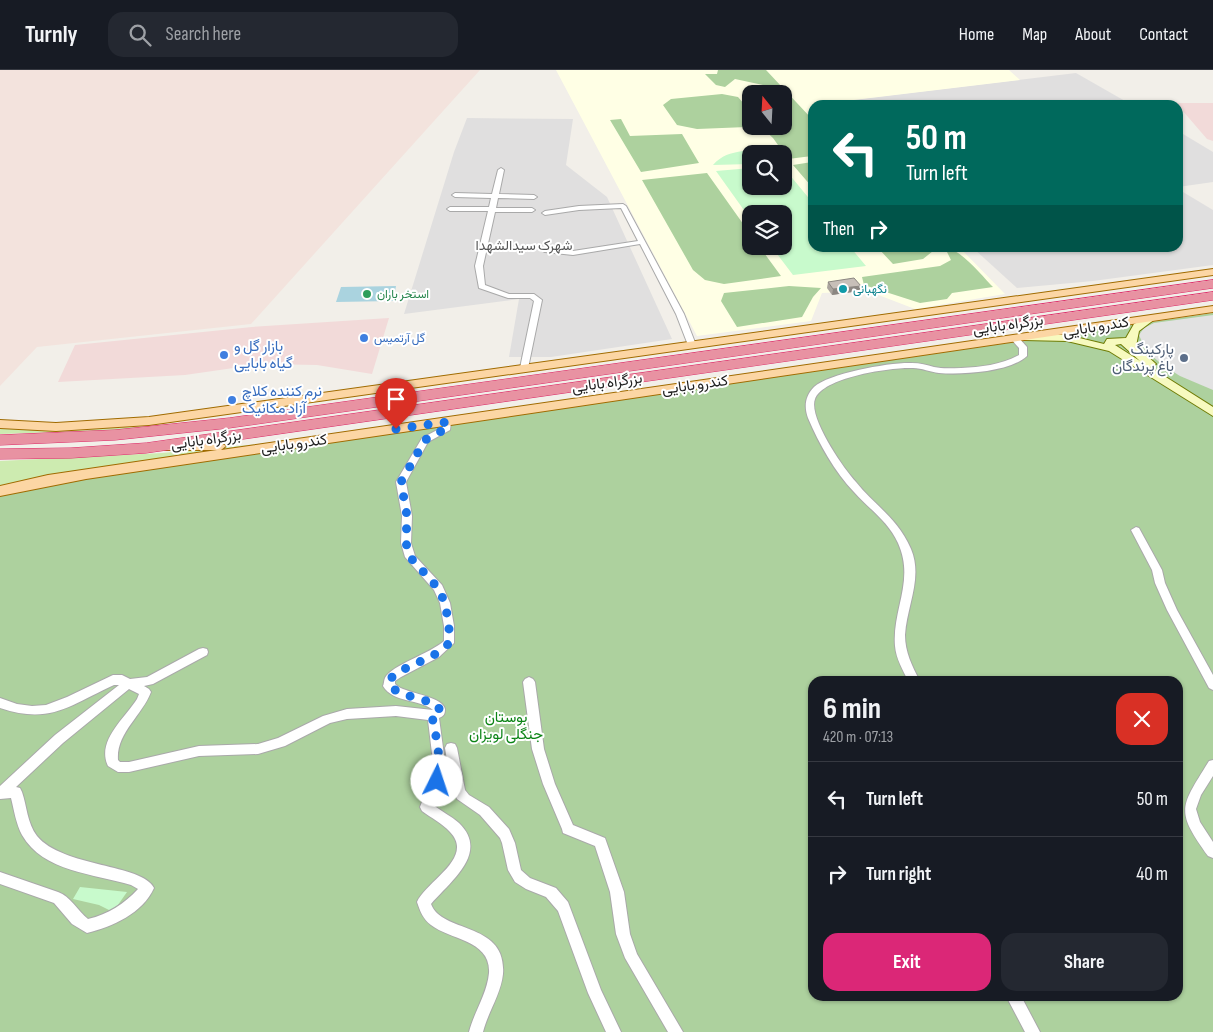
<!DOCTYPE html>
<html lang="en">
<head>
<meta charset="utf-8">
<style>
  :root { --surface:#171b24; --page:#242831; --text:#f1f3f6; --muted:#9ea1a6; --line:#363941; --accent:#db2777 }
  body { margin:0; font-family:"Sofia Sans Condensed",Vazirmatn,sans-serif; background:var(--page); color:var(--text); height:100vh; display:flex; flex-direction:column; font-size:19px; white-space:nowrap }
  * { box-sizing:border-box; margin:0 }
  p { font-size:16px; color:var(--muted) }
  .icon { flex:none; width:28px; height:28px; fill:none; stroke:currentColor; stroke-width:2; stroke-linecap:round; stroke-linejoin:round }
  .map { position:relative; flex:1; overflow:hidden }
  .drawer { position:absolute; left:808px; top:606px; width:375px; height:325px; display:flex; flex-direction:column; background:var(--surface); border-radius:15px; box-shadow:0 1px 4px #0004 }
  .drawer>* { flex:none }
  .banner { position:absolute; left:808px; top:30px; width:375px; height:152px; border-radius:15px; box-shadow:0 1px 4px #0004; background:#00695c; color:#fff; overflow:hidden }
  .needle { width:32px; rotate:342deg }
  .tools { position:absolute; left:742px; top:15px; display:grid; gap:10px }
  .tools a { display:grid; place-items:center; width:50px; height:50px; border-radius:10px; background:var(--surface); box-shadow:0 1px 4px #0004; font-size:25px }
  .pin { position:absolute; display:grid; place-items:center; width:42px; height:42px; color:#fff; margin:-51px -21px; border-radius:50% 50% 50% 0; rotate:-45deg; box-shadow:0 0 5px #0007 }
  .pin .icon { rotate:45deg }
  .me { position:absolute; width:55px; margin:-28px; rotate:4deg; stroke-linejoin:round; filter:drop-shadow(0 0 4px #0008) }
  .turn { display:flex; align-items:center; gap:18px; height:105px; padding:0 15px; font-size:22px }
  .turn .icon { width:65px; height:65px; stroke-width:2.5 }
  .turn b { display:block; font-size:35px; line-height:42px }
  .then { display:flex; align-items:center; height:48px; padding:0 15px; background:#0003; gap:10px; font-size:19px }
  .round { display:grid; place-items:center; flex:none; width:52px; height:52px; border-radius:15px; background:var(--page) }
  .headline { display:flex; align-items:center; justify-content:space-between; height:85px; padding:0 15px }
  h1 { font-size:30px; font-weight:700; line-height:38px }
  .cta { display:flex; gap:10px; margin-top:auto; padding:10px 15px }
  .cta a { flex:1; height:58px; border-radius:15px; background:var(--accent); color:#fff; font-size:20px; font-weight:700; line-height:58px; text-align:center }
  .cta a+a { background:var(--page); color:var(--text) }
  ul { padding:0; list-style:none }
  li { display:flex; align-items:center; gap:15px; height:75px; padding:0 15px; border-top:1px solid var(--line) }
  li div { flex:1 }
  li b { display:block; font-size:19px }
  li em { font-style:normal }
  header { display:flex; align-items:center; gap:30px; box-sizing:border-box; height:70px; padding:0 25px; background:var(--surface); border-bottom:1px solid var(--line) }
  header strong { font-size:24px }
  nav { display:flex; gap:28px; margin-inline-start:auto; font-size:18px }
  .search { width:350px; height:45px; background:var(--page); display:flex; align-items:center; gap:12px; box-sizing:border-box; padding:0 18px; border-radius:15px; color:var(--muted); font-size:19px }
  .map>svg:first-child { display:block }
</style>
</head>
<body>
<header>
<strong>Turnly</strong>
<div class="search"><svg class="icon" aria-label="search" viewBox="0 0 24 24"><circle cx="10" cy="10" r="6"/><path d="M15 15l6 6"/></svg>Search here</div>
<nav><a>Home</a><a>Map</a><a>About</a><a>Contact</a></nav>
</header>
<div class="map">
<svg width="1213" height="962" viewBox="0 0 1213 962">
  <rect width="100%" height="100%" fill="#f2efe9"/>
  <!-- residential -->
  <path fill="#e0dfdf" d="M 1076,3 L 1132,35 L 818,34 Z
    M 467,48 L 573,49 L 566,95 L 607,127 L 672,269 L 551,287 L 509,287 L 519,229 L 404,244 L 454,82 Z
    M 1178,61 L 1213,82 L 1213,112 L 1178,117 Z
    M 1178,119 L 1213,140 L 1213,195 L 1093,211 L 1017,218 L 973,178 L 1178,178 Z"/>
  <!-- commercial -->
  <path fill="#f2dad9" d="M 1176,33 L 1213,33 L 1213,71 L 1207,69 Z
    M 389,248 L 372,304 L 317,295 L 262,294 L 185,305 L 58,312 L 75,275 L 252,257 Z"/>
  <!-- education -->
  <path fill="#ffffe5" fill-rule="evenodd" d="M 556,0 L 1009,0 L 1020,10 L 812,35 L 812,178 L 960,178 L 1005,224 L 915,239 L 868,221 L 822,223 L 811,251 L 697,266 ZM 751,24 L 784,24 L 784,56 L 751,56 ZM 751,84 L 784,84 L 784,116 L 751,116 ZM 751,144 L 784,144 L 784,176 L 751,176 Z"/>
  <!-- military -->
  <path fill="#f3e3dd" d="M 0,0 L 480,0 L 251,254 L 37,277 L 0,316 Z"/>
  <!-- grass -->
  <path fill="#cdebb0" d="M 165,356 L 126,360 L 0,364 L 0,357 L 45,359 Z
    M 291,371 L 0,419 L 0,391 L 162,383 Z"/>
  <!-- forest -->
  <path fill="#add19e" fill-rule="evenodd" d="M 718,0 L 766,0 L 812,49 L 812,86 L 788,89 L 773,68 L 761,57 L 784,56 L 784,24 L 764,24 L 763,15 L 735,9 L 725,17 L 716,15 L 705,4 L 717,4 Z
    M 722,24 L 738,27 L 751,42 L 751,53 L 747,57 L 697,59 L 677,55 L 663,35 L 671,29 Z
    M 621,49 L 630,66 L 682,64 L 699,93 L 641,102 L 610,50 Z
    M 812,92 L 812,117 L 793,95 Z
    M 707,103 L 751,165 L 751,176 L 759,176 L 781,206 L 724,214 L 705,210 L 693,200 L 642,110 Z
    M 878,178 L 929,178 L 933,181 L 923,189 L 893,194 Z
    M 945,178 C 959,177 983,207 993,217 L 952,223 L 947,229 L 920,233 L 864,215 L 862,207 L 940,196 L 951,190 Z
    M 789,216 L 821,218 L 813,227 L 802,247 L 737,257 L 721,231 L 724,223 Z
    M 1213,243 L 1213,962 L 0,962 L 0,425 L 46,414 ZM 812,611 L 1178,611 L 1178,926 L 812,926 Z"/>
  <!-- park -->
  <path fill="#c8facc" d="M 743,81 L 760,84 L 751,84 L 751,94 L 713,95 C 722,85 730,83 743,81 Z
    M 751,98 L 751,116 L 784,116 L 784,98 L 812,132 L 812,178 L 851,178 L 866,196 L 793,205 L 771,176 L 784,176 L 784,144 L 751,144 L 751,150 L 716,101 Z
    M 80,817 L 127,822 L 113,842 L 99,835 L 73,829 Z"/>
  <!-- parking -->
  <path fill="#e2e2e2" d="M 1213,245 L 1213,320 L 1180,306 L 1164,296 L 1146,281 L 1139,265 L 1144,258 L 1154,253 Z"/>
  <!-- water -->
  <path fill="#aad3df" d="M 396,216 L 393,231 L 336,232 L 341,217 Z"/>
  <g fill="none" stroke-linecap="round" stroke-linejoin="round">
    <!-- street casing -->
    <g stroke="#a9a9a9" stroke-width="2">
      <path id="street" d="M 501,98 L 504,100 L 499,124 L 534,125 L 537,127 L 534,129 L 498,128 L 496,138 L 532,138 L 535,140 L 532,142 L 495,142 L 483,196 L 485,215 L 509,224 L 534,224 L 542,230 L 528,298 L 524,300 L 520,298 L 534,231 L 530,228 L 508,228 L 479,218 L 475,196 L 488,141 L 450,141 L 447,139 L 450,137 L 489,137 L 491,128 L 455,127 L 452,125 L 455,123 L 492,124 L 498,100 Z
        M 623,134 L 626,136 L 684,244 L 696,275 L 695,277 L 689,277 L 688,275 L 676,244 L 640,174 L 573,185 L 545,182 L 541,180 L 545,178 L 573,181 L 638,171 L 621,138 L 579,140 L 545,145 L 542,143 L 545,141 L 579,136 Z
        M 1012,267 L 1018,267 L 1027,277 L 1027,286 C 1010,302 962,305 939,303 C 930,302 922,298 913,298 C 892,297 823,307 815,329 C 808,347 843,398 856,412 C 876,437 897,447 911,479 C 923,508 907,535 905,565 C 905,582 912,596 920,611 L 908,611 C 903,600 896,589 895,576 C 892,539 915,511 898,473 C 888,451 869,439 854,422 C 835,402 819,374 808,348 C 804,337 805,326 814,317 C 829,303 891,292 912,293 C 920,293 927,295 934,297 C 943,299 952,298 961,298 C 981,297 1001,295 1019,285 L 1019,278 L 1011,269 Z
        M 447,349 L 451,352 L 450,360 L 428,372 L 406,412 L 412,446 L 411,473 L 415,486 L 442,515 L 450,533 L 454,556 L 454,573 L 439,587 L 401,607 L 395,611 L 395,614 C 398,617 402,619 406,620 C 415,624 443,628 445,639 C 445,644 444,646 439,648 L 446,700 L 433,735 C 441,741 451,746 459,753 C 490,783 450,812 431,834 C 442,864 507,851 503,904 C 501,924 488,942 483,962 L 469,962 C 474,942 487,924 489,903 C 491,870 450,870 431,855 C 423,849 420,841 417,832 C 426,811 475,788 450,762 C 442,753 431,748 422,741 L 420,737 L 434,700 L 428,650 L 396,646 L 347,649 L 330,653 L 285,676 L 258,684 L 199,686 L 129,702 L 118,702 L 108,696 C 96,671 125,648 137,629 L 139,624 L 129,619 L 63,673 L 16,717 L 20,718 L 22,722 C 27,736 27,753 37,766 C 62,797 143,794 154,818 C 143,843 112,857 87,863 L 72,854 L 54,833 L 0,814 L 0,802 L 58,822 C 70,826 78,841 88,849 C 109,844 124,834 138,819 L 131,815 C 95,804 43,802 22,765 C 16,754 14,740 11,728 L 0,729 L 0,716 L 55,665 L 119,615 L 114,615 C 70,635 51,655 0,638 L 0,628 L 17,634 L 32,636 L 46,635 L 67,627 L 113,605 L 122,605 L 130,609 L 147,607 L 199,579 L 203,578 L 207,579 L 208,582 L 207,585 L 153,614 L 144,616 L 149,619 L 151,622 C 142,646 116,663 118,690 L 120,692 L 129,692 L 199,676 L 258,674 L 278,668 L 323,646 L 347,639 L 396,636 L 433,640 C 420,629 393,633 383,616 C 384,614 384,610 385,608 C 390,596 431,583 444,571 L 444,556 L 440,533 L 434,520 L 405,487 L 401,473 L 402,446 L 396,412 L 422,368 L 443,357 L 443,352 Z
        M 1136,457 L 1139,458 L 1162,500 L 1165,513 L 1177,540 L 1213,605 L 1213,620 L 1209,618 L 1167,540 L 1155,513 L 1152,500 L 1131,460 Z
        M 529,607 L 533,609 L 535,612 L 544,679 L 555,714 L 573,755 L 605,768 L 624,822 L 630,864 L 637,884 L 683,962 L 668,962 L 625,888 L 616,864 L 610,822 L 595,776 L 563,763 L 562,759 L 543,714 L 532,679 L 523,612 L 525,609 Z
        M 451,673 L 455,674 L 457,678 L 465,720 L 469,725 L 489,737 L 509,759 L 515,773 L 521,800 L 530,808 L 556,818 L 568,832 L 601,920 L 621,962 L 606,962 L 588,923 L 558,841 L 546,827 L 526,819 L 515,812 L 508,800 L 502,773 L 500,768 L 480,745 L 457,729 L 451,714 L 445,678 L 447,674 Z
        M 1213,690 L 1213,706 L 1201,725 L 1196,739 L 1200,752 L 1213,772 L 1213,788 L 1208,786 C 1175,740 1180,738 1209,691 Z
        M 1006,926 L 1021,926 L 1040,962 L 1025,962 Z"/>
    </g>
    <!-- secondary casing -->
    <g stroke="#707d05" stroke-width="2">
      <path id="secondary" d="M 1150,246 L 1155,249 L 1139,261 L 1136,276 L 1156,294 L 1150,297 L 1213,337 L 1213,346 L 1109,281 L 1067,271 L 1024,270 L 1019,267 L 1024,264 L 1067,265 L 1104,274 L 1107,269 L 1126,268 L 1134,254 ZM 1121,274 L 1140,291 L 1115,275 Z"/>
    </g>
    <!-- primary casing -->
    <g stroke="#a06b00" stroke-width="2">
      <path id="primary" d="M 1213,199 L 1213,205 L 149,355 L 56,361 L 0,358 L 0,350 L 56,353 L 149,347 Z
        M 1213,236 L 1213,242 L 86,409 L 0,426 L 0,416 L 48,405 L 217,380 L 162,380 L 160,377 L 167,373 L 219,372 L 226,376 L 221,380 Z"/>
    </g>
    <!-- highway casing -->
    <g stroke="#dc2a67" stroke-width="1">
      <path id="highway" d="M 1213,210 L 1213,218 L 229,358 L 115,370 L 0,375 L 0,365 L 115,360 L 229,348 Z
        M 1213,222 L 1213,230 L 146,383 L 71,388 L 0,389 L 0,379 L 71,378 L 146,373 Z"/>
    </g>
    <!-- street -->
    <use href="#street" fill="#fff" fill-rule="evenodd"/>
    <!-- secondary -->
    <use href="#secondary" fill="#f7fabf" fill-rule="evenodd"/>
    <!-- primary -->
    <use href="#primary" fill="#fcd6a4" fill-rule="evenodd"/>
    <!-- highway -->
    <use href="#highway" fill="#e892a2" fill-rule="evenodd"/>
  </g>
  <!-- wall -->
  <path fill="#aba49e" d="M 828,212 L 861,216 L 859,221 L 832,225 L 827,218 Z"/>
  <!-- shaded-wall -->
  <path fill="#8b8681" d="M 861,216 L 859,221 L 832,225 L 833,219 Z"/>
  <!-- building -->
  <path fill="#c7bfb8" stroke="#8b8681" d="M 854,208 L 861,216 L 833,219 L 828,212 Z"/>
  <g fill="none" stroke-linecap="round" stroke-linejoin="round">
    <!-- route -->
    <path stroke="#1a73e8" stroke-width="9" stroke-dasharray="0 16.2" d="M 396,359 L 447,352 L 447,358 L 425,370 L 401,412 L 407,446 L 406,473 L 410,487 L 438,518 L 445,533 L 449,556 L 449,573 C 433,591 407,593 390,609 L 390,616 C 403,628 424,627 439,637 L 439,643 L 432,646 C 436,667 442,689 437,711"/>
  </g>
  <!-- markers -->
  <circle fill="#0f9aa8" stroke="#fff" stroke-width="2" cx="843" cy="219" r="5"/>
  <circle fill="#2e9e5b" stroke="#fff" stroke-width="2" cx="367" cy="224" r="5"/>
  <g fill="#3f7fe0" stroke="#fff" stroke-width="2">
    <circle cx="364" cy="268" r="5"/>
    <circle cx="224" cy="285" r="5"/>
    <circle cx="232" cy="330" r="5"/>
  </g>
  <circle fill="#5c6f8a" stroke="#fff" stroke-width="2" cx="1184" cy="288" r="5"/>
  <g text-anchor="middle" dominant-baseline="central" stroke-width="4" stroke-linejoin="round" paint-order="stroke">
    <!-- far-culture labels -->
    <g font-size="12" fill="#0d838f" stroke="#fff" text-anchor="start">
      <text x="853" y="219">نگهبانی</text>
    </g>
    <!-- far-leisure labels -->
    <g font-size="12" fill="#27864d" stroke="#fff" text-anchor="start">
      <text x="377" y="224">استخر باران</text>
    </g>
    <!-- far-shop labels -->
    <g font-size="12" fill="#366cbe" stroke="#fff" text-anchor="start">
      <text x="374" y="268">گل آرتمیس</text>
    </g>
    <!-- far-neighbourhood labels -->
    <g font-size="14" fill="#555" stroke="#fff">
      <text x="524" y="175">شهرک سیدالشهدا</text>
    </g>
    <!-- street labels -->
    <g font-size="15" fill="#222" stroke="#fff">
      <text transform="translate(1008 255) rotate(-8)">بزرگراه بابایی</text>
      <text transform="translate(1096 257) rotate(-9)">کندرو بابایی</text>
      <text transform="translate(607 313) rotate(-8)">بزرگراه بابایی</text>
      <text transform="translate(695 315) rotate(-8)">کندرو بابایی</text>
      <text transform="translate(206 370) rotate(-8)">بزرگراه بابایی</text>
      <text transform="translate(294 374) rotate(-8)">کندرو بابایی</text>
    </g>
    <!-- shop labels -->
    <g font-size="15" fill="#366cbe" stroke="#fff" text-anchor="start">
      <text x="234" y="276">بازار گل و<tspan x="234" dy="17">گیاه بابایی</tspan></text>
      <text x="242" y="321">نرم کننده کلاچ<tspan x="242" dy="17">آزاد مکانیک</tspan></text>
    </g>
    <!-- service labels -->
    <g font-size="15" fill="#4e5e75" stroke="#fff" text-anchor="end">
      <text x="1174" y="279">پارکینگ<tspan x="1174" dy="17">باغ پرندگان</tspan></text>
    </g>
    <!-- park labels -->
    <g font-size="15" fill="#0c8416" stroke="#fff">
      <text x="506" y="647">بوستان<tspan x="506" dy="17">جنگلی لویزان</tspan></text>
    </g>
  </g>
</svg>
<div class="tools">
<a><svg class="needle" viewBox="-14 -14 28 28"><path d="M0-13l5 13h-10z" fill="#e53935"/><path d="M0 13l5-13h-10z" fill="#9ea1a6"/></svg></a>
<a><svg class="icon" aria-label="search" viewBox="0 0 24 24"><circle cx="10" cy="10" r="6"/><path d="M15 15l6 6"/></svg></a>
<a><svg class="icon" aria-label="layers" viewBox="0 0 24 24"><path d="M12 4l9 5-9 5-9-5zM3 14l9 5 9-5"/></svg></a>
</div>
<div class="pin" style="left:396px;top:359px;background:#d93025"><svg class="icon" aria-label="arrive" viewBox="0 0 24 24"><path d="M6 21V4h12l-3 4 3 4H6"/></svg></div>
<svg class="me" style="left:437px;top:711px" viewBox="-20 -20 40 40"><circle r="19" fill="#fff"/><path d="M0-13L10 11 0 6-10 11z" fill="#1a73e8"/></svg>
<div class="banner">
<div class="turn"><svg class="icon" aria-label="left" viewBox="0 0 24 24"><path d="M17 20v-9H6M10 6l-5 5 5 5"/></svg><div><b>50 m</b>Turn left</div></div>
<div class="then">Then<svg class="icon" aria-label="right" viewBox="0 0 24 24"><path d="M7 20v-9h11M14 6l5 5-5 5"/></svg></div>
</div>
<section class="drawer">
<div class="headline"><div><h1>6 min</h1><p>420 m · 07:13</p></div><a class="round" style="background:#d93025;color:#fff"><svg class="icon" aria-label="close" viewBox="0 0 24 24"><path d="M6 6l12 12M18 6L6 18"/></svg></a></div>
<ul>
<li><svg class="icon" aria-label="left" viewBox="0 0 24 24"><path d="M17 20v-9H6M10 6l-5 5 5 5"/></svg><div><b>Turn left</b></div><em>50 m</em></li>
<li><svg class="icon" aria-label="right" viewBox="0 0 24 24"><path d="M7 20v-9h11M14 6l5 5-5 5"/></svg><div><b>Turn right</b></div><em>40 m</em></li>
</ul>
<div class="cta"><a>Exit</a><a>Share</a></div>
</section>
</div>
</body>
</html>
